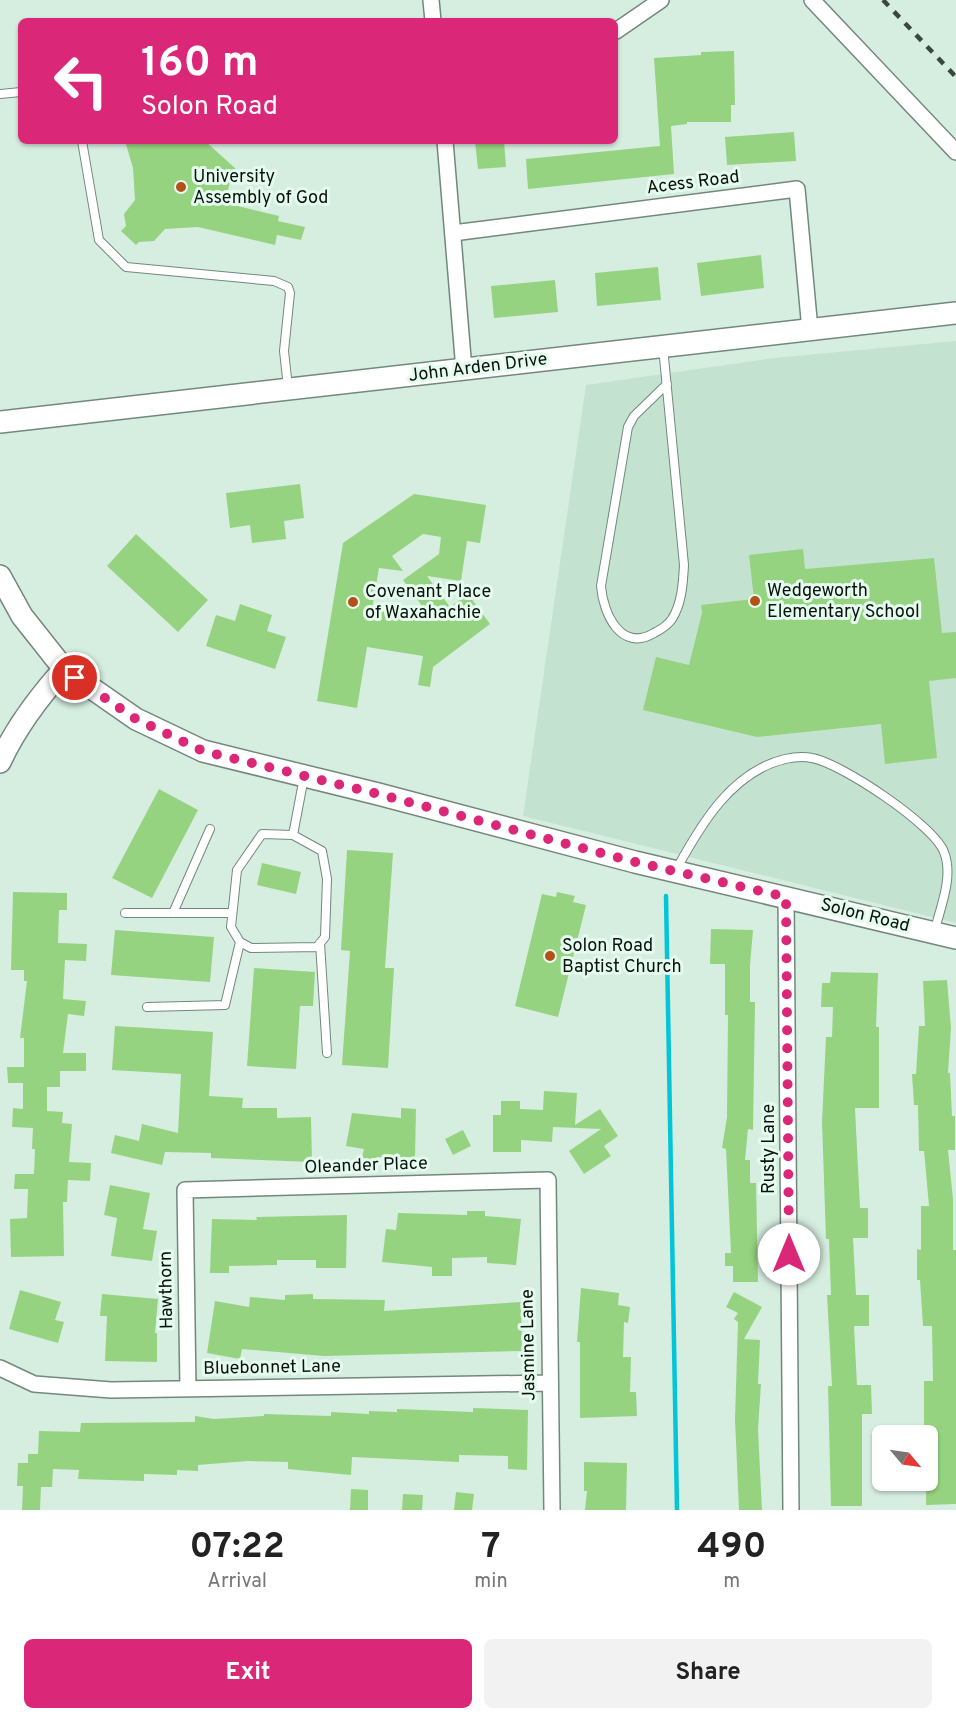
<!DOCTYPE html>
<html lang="en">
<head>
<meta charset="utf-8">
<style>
  :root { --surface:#fff; --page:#f2f2f2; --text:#222; --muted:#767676; --accent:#db2777 }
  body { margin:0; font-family:Overpass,sans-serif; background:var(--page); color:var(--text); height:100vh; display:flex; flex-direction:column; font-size:22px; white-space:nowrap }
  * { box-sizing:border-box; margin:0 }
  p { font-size:20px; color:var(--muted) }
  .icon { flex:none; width:33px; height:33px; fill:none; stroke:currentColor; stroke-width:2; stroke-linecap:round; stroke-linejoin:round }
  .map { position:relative; height:1510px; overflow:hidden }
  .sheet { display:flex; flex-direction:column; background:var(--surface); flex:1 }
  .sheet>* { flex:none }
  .hud { position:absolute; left:18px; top:18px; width:600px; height:126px; border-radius:9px; box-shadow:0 2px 4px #0004; background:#db2777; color:#fff; overflow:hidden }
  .needle { width:39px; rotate:119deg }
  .fabs { position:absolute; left:872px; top:1425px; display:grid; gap:12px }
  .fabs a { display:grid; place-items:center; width:66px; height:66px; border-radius:9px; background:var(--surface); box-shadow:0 2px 4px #0004; font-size:30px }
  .pin { position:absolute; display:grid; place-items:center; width:51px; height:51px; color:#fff; margin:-26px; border:3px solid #fff; border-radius:50%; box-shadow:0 2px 6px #0007 }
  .me { position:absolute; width:66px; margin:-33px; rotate:0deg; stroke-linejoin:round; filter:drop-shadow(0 0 4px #0008) }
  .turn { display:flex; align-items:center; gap:21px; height:126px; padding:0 24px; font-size:27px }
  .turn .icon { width:78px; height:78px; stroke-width:2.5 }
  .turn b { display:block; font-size:42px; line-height:51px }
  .eta { display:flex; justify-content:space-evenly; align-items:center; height:102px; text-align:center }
  .eta b { font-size:36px; font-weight:700; line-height:42px }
  .primary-button { display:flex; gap:12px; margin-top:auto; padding:12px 24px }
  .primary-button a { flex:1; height:69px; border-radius:9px; background:var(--accent); color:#fff; font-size:24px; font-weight:700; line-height:69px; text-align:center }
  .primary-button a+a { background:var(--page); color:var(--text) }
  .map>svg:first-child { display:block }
</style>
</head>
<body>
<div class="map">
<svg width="956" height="1510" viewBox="0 0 956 1510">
  <rect width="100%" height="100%" fill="#d6eee0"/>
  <!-- built -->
  <path fill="#c3e2d0" d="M 956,341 L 956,923 L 523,816 L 586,385 L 774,358 Z"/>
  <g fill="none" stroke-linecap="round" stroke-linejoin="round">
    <!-- stream -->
    <path stroke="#03c5d7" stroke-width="4.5" d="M 666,896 L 677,1510"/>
  </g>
  <!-- building -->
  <path fill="#96d380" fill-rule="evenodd" d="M 734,51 L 735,105 L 731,105 L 731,122 L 687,122 L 687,124 L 671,126 L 674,174 L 528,189 L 526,159 L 660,146 L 654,58 L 701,55 L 701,52 Z
    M 794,132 L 796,161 L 727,165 L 725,137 Z
    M 125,141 L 205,141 L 236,169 L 232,173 L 225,203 L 279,216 L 278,221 L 305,227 L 301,240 L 277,235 L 275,245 L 198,227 L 165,229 L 154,241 L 139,242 L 136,245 L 121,231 L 126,226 L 124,214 L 135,200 L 133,168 Z
    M 475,141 L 504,141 L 506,167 L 478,169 Z
    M 761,255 L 764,288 L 701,296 L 697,263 Z
    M 658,267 L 661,300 L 597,306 L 595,273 Z
    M 555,280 L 558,312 L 494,318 L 491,286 Z
    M 300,484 L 304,518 L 284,521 L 286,539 L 252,543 L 250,525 L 230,528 L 226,493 Z
    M 414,494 L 486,505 L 480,543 L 467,541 L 461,581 L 427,576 L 450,607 L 468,594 L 490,624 L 433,667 L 430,687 L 418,685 L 423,656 L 367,647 L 357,708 L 317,701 L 343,543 ZM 423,534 L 441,537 L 439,554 L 403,580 L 431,618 L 372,609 L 379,568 L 403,571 L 392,556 Z
    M 136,534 L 208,600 L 178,632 L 107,566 Z
    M 803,549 L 805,569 L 934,558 L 942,633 L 956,632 L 956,678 L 929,681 L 937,758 L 885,764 L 881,724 L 757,737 L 643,710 L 656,657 L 689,665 L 702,613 L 701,605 L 754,599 L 749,555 Z
    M 240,604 L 272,615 L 267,631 L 286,637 L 275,669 L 206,646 L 216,615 L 235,621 Z
    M 159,789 L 198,810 L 152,898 L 112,878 Z
    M 347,850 L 393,853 L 385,968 L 394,968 L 388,1068 L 342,1065 L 350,951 L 341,950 Z
    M 262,863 L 301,872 L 296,894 L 257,885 Z
    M 13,892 L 67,893 L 67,910 L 59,910 L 58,943 L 87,944 L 86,961 L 65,960 L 63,999 L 86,1001 L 84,1016 L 68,1014 L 63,1053 L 86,1053 L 86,1071 L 60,1071 L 60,1087 L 47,1087 L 47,1111 L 63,1112 L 62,1123 L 72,1124 L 69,1162 L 91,1163 L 90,1181 L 68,1180 L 67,1202 L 63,1202 L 64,1256 L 11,1257 L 10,1219 L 27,1218 L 28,1189 L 14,1189 L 15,1174 L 34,1174 L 35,1149 L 32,1149 L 33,1128 L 12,1127 L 13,1108 L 23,1109 L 23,1083 L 8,1083 L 7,1067 L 24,1067 L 24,1038 L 20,1038 L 27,981 L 24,981 L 24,970 L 11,970 Z
    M 557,892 L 575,896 L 573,902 L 586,905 L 558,1017 L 515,1006 L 542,894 L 556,897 Z
    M 711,929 L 753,930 L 750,965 L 750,1002 L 755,1002 L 753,1130 L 748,1129 L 745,1160 L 750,1160 L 750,1183 L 756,1183 L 758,1282 L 733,1282 L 733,1266 L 725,1266 L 725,1253 L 731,1253 L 726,1149 L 722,1148 L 727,1117 L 728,1015 L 725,1015 L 725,964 L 710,964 Z
    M 115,930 L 214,937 L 210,982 L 111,975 Z
    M 254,968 L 315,972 L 313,1006 L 300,1006 L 296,1069 L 247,1066 Z
    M 831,972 L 878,973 L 876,1027 L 879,1027 L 879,1108 L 855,1108 L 860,1208 L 868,1208 L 868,1238 L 853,1238 L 856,1295 L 869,1295 L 869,1326 L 854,1326 L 857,1385 L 871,1385 L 872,1414 L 862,1414 L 862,1506 L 831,1506 L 828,1386 L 832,1386 L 827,1295 L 831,1295 L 829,1239 L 826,1239 L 822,1122 L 826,1037 L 832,1037 L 833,1007 L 821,1007 L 822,983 L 830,983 Z
    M 947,980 L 951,1028 L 948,1073 L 950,1073 L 952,1116 L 955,1116 L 955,1150 L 948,1150 L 953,1199 L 953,1250 L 956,1250 L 956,1504 L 926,1505 L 927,1436 L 924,1436 L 924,1381 L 933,1381 L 932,1326 L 923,1326 L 920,1280 L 917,1280 L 917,1249 L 921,1250 L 921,1206 L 929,1206 L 924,1151 L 919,1151 L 918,1105 L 914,1105 L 912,1074 L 916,1074 L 919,1026 L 925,1026 L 923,981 Z
    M 115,1026 L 213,1032 L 209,1096 L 243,1098 L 242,1108 L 277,1108 L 277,1118 L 311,1117 L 312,1162 L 211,1158 L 211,1153 L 165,1152 L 162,1165 L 111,1153 L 115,1135 L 139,1141 L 142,1124 L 178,1133 L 181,1074 L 112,1070 Z
    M 544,1091 L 577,1093 L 575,1125 L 600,1109 L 618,1136 L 604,1146 L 611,1156 L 584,1174 L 569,1151 L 601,1129 L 553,1127 L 552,1142 L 521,1140 L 521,1152 L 493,1152 L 493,1115 L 501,1115 L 501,1101 L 520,1101 L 520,1109 L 543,1110 Z
    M 401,1108 L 416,1109 L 415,1157 L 377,1157 L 376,1160 L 362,1158 L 364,1149 L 346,1146 L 352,1113 L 401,1118 Z
    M 463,1130 L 471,1146 L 453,1155 L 445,1139 Z
    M 110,1185 L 150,1193 L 143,1229 L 157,1231 L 152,1261 L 111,1256 L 117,1218 L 104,1215 Z
    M 467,1211 L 485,1211 L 485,1216 L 521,1219 L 516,1265 L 487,1263 L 487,1257 L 452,1258 L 452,1276 L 432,1276 L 432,1267 L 382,1262 L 386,1229 L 396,1230 L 398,1213 L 467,1215 Z
    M 347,1215 L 346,1268 L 316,1268 L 316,1260 L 277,1260 L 277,1265 L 229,1266 L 229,1273 L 210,1273 L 212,1219 L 257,1220 L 256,1217 Z
    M 581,1288 L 619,1293 L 618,1305 L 630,1307 L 628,1323 L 624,1322 L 623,1357 L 631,1357 L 630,1392 L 636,1392 L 637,1416 L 580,1418 L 580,1342 L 577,1342 Z
    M 20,1290 L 61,1302 L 55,1320 L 64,1322 L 58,1343 L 9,1329 Z
    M 734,1292 L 762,1307 L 744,1339 L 760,1340 L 758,1384 L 761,1384 L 758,1429 L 762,1510 L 739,1510 L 735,1419 L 738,1322 L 734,1319 L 738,1313 L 726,1307 Z
    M 102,1294 L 158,1299 L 155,1333 L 157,1333 L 157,1362 L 105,1361 L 107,1316 L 100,1316 Z
    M 313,1294 L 313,1299 L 385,1300 L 384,1311 L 521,1302 L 522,1351 L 324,1356 L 242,1349 L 240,1359 L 207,1353 L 215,1301 L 249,1307 L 250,1297 L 285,1300 L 285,1295 Z
    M 473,1408 L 528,1410 L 527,1470 L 508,1469 L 508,1456 L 459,1455 L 459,1462 L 352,1457 L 351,1475 L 288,1469 L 288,1462 L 248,1461 L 198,1465 L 198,1471 L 177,1470 L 177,1475 L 144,1474 L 144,1481 L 78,1479 L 79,1470 L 53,1469 L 52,1487 L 41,1487 L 40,1510 L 22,1510 L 23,1486 L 17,1486 L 18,1463 L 28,1463 L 28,1454 L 38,1454 L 39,1431 L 80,1432 L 81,1423 L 195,1422 L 195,1416 L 214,1419 L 264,1416 L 264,1414 L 331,1416 L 331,1412 L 369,1414 L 369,1411 L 397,1412 L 397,1409 L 473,1412 Z
    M 584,1462 L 627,1463 L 626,1510 L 585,1510 L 587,1491 L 584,1491 Z
    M 351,1489 L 368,1490 L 368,1510 L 350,1510 Z
    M 456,1492 L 474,1494 L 472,1510 L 454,1510 Z
    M 403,1494 L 423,1495 L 422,1510 L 402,1510 Z"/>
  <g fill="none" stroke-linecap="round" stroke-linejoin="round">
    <!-- lane casing -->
    <g stroke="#73887c" stroke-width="10">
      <path id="lane" d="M 0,94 L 21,92
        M 82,141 L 99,240 L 126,267 L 274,281 L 288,287 L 290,293 L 284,351 L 288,387
        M 663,347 L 684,565 C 683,583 682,603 672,619 C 668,625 660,630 654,633 C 621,653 603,613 601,586 L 628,427 L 634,416 L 667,384
        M 293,835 L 262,834 L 237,870 L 231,927 L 240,942 L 251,948 L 317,947 L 325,937 L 327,879 L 322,851 L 293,835 L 304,777
        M 676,870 C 700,826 731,772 785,759 C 794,757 803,756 812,758 C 841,763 934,825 944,852 C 954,877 940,908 934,933
        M 125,913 L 232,913
        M 173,913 L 210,829
        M 320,943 L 327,1053
        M 147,1007 L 225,1005 L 240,942"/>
    </g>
    <!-- street casing -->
    <g stroke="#73887c" stroke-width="18">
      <path id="street" d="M 431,0 L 433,21
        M 812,0 L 956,152
        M 616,31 L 661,0
        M 445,141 L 464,370
        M 453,233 L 797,189 L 810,330
        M 786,897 L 791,1510
        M 0,1368 L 34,1384 L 111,1390 L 548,1383
        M 188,1389 L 185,1190 L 548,1180 L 552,1510"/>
    </g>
    <!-- secondary casing -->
    <g stroke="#73887c" stroke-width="24">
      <path id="secondary" d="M 0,422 L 956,313
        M 0,576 L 22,616 L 64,669 L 136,719 L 203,751 L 378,794 L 635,862 L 956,938
        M 0,762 C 16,727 38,698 64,669"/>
    </g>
    <!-- lane -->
    <use href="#lane" stroke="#fff" stroke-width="8"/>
    <!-- street -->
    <use href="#street" stroke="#fff" stroke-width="15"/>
    <!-- secondary -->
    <use href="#secondary" stroke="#fff" stroke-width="21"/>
    <!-- rail -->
    <path stroke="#3b4741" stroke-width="4.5" stroke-dasharray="8 8" stroke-linecap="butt" d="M 883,0 L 956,77"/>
  </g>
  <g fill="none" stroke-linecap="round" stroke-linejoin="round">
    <!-- route -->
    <path stroke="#db2777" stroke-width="10" stroke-dasharray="0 18" d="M 75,678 L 136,719 L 203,751 L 378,794 L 635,862 L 786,897 L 789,1254"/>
  </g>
  <!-- markers -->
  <g fill="#b45117" stroke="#e4fbee" stroke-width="2">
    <circle cx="181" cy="187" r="6"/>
    <circle cx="755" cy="601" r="6"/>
    <circle cx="353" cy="602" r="6"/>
    <circle cx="550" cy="956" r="6"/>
  </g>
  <g text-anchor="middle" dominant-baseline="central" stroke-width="6" stroke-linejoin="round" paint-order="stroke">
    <!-- poi labels -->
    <g font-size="18" fill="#0a120e" stroke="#e4fbee" text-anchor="start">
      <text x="193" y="177">University<tspan x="193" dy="21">Assembly of God</tspan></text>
      <text x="767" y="591">Wedgeworth<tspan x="767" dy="21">Elementary School</tspan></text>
      <text x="365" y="592">Covenant Place<tspan x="365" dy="21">of Waxahachie</tspan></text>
      <text x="562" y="946">Solon Road<tspan x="562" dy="21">Baptist Church</tspan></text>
    </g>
    <!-- street labels -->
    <g font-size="18" fill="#0a120e" stroke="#e4fbee">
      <text transform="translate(693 183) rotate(-7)">Acess Road</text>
      <text transform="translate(478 368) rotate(-7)">John Arden Drive</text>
      <text transform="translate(865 916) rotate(14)">Solon Road</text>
      <text transform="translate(769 1149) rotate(-90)">Rusty Lane</text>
      <text transform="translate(366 1166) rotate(-2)">Oleander Place</text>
      <text transform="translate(167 1290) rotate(-91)">Hawthorn</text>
      <text transform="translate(529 1345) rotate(-91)">Jasmine Lane</text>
      <text transform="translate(272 1368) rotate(-1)">Bluebonnet Lane</text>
    </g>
  </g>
</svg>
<div class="fabs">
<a><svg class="needle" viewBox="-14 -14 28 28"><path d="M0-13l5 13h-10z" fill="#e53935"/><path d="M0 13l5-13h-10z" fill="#767676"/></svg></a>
</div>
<div class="pin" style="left:75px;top:678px;background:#d93025"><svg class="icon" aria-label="arrive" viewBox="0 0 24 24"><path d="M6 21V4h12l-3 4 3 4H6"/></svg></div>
<svg class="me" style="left:789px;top:1254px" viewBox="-20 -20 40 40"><circle r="19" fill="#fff"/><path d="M0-13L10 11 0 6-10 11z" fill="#db2777"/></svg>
<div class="hud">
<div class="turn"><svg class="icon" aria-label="left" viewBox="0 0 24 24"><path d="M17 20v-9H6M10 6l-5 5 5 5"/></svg><div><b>160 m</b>Solon Road</div></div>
</div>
</div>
<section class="sheet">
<div class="eta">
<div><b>07:22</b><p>Arrival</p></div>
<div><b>7</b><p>min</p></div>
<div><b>490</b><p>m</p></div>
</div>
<div class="primary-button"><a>Exit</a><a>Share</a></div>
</section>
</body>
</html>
